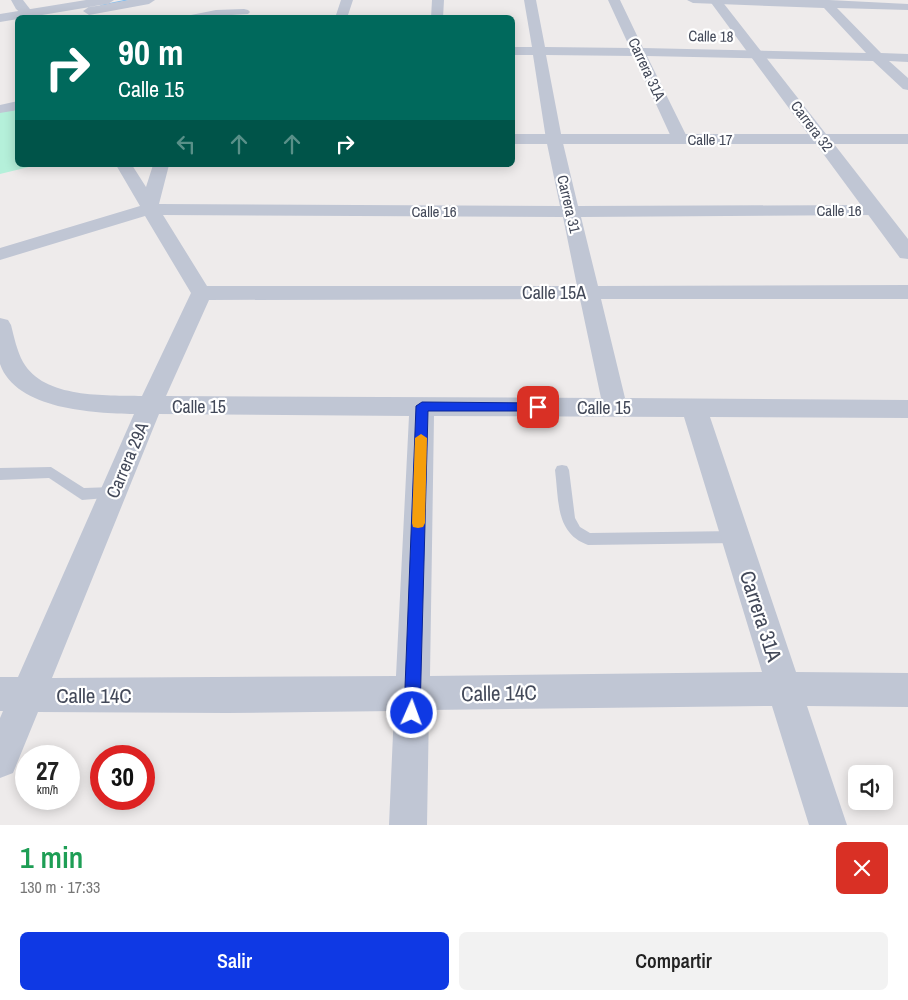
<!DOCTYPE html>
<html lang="es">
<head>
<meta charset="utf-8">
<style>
  :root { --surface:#fff; --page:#f2f2f2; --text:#222; --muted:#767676; --accent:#0f39e4 }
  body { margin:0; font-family:"Archivo Narrow",sans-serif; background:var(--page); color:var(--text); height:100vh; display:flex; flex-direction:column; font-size:19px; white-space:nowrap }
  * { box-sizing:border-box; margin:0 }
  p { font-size:16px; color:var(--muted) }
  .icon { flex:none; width:28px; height:28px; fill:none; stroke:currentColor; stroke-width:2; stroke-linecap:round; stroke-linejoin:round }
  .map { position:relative; height:825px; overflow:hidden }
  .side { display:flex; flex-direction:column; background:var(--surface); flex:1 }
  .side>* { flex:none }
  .banner { position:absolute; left:15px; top:15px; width:500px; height:152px; border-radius:8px; box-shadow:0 2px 12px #0003; background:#00695c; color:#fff; overflow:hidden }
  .controls { position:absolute; left:848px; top:765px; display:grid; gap:10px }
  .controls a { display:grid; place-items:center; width:45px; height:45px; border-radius:8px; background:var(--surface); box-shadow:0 2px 12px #0003; font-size:25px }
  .speed { position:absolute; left:15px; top:745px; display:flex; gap:10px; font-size:25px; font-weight:700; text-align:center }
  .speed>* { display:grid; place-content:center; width:65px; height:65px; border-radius:50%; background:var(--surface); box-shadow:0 2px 12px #0003; line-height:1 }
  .speed small { font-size:12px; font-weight:400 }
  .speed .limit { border:8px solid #d22; background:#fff; color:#111 }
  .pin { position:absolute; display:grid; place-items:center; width:42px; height:42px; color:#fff; margin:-21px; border-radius:10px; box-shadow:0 2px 8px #0006 }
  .me { position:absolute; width:55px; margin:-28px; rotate:2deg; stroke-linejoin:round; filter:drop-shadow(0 0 4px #0008) }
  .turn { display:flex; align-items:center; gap:18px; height:105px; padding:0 20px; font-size:22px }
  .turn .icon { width:65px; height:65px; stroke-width:2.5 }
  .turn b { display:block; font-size:35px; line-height:42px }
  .lanes { display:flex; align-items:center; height:48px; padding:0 20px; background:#0003; justify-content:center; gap:25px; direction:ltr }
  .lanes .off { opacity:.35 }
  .round { display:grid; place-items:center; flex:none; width:52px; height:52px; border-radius:8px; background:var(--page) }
  .headline { display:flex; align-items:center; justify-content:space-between; height:85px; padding:0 20px }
  h1 { font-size:30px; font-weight:600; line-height:38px; color:#1e9e55 }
  .button { display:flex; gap:10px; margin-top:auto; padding:10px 20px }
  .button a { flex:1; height:58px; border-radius:8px; background:var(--accent); color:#fff; font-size:20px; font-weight:600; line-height:58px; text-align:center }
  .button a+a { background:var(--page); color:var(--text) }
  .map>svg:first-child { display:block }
</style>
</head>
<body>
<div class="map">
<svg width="908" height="825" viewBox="0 0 908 825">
  <rect width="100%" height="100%" fill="#eeebeb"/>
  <!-- green -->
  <path fill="#b5f0da" d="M 17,105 L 18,165 L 37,165 L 0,174 L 0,109 Z"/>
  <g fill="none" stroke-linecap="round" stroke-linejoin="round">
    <!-- stream -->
    <path fill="#7fbdf0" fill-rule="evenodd" d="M 124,0 L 130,0 L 101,6 L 100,5 Z"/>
    <!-- service -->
    <path fill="#c0c6d4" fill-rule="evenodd" d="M 562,465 L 567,466 L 569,470 L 575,518 L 580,527 L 590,533 L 736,531 L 741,532 L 743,537 L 741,542 L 736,543 L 588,545 C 555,533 559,500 555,470 L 557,466 Z
      M 51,467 L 84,488 L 113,487 L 118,489 L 120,493 L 118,497 L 82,500 L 49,478 L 0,480 L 0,468 Z"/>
    <!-- minor -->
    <path fill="#c0c6d4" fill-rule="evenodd" d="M 11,0 L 23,0 L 33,13 L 31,15 L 23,15 L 16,9 Z
      M 341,0 L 353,0 L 347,18 L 335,18 Z
      M 432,0 L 444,0 L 443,18 L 431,18 Z
      M 524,0 L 536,0 L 545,47 L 630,48 L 608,0 L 620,0 L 643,48 L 866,53 L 824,8 L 693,3 L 687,0 L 829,0 L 908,4 L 908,10 L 837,8 L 881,53 L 908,54 L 908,62 L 889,61 L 908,78 L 908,90 L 903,89 L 873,61 L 647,56 L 688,139 L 686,142 L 674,142 L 672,139 L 634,56 L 546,55 L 562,139 L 578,206 L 874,205 L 880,206 L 883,210 L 880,214 L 874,215 L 581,217 L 598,286 L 908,285 L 908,299 L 601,299 L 625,398 L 908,400 L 908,418 L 710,417 L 796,672 L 908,673 L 908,707 L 807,706 L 847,825 L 809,825 L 772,706 L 429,710 L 427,825 L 389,825 L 394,711 L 227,713 L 38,712 L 13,773 L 0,778 L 0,718 L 3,711 L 0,711 L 0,677 L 18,677 L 134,414 C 94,413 16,410 0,364 C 0,353 0,330 0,318 L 8,320 L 11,325 C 14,337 17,351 23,362 C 44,399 106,395 142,396 L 191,293 L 145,216 L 0,260 L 0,248 L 140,206 L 116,165 L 132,165 L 146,187 L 153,165 L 169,165 L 159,204 L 560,206 L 546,139 L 533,55 L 512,55 L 512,47 L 532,47 ZM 163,215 L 563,217 L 577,286 L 207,286 ZM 580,299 L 601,398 L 166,396 L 209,300 ZM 159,414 L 409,416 L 396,676 L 52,678 ZM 434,416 L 684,417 L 762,672 L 430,676 Z
      M 244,9 L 248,10 L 250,12 L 248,14 L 184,18 L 186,16 L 216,10 Z
      M 18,101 L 18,110 L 0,113 L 0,105 Z"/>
    <!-- tertiary -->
    <path fill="#c0c6d4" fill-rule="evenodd" d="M 86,0 L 114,0 L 108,4 L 0,22 L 0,14 Z
      M 129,0 L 155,0 L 149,4 L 89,15 L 83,11 L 89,7 Z
      M 709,0 L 721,0 L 826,134 L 908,134 L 908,144 L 834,144 L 908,239 L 908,259 L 900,258 L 816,144 L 512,144 L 512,134 L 808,134 Z"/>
  </g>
  <!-- route -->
  <path fill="#0f39e4" stroke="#0a2594" d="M 422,402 L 538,403 L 543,407 L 538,411 L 428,411 L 420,713 L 417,719 L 412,721 L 406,719 L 404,713 L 416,406 Z"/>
  <!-- slow -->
  <path fill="#f59e0b" d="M 421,434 L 427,438 L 425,523 L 423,527 L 418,528 L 413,527 L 412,523 L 415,438 Z"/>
  <g text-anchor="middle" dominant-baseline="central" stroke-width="4.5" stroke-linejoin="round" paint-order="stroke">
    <!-- far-street labels -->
    <g font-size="15" fill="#434959" stroke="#fff">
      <text transform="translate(711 36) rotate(1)">Calle 18</text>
      <text transform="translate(647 69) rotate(65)">Carrera 31A</text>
      <text transform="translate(812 126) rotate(53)">Carrera 32</text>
      <text x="710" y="139">Calle 17</text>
      <text transform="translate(569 204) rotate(77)">Carrera 31</text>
      <text x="839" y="210">Calle 16</text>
      <text x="434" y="211">Calle 16</text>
    </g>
    <!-- street labels -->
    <g font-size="18" fill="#434959" stroke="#fff">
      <text x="554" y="292">Calle 15A</text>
      <text x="199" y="406">Calle 15</text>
      <text x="604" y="407">Calle 15</text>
      <text transform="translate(127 460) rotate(-67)">Carrera 29A</text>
    </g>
    <!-- near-street labels -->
    <g font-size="21" fill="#434959" stroke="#fff">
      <text transform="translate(761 616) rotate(72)">Carrera 31A</text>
      <text transform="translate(499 693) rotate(-1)">Calle 14C</text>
      <text x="94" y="695">Calle 14C</text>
    </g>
  </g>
</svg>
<div class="controls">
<a><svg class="icon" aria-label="sound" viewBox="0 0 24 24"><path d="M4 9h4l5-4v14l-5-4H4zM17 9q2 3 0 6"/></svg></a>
</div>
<div class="speed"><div>27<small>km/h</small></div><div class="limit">30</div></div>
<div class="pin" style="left:538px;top:407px;background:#d93025"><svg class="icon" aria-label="arrive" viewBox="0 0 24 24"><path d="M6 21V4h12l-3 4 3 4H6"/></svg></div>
<svg class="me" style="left:412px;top:713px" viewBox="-20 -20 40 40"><circle r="17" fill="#0f39e4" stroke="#fff" stroke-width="3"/><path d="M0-11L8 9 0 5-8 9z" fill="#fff"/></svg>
<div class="banner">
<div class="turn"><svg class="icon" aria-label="right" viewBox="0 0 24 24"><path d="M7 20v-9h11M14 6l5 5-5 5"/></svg><div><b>90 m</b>Calle 15</div></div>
<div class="lanes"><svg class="icon off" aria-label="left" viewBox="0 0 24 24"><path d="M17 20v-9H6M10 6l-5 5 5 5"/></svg><svg class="icon off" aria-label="ahead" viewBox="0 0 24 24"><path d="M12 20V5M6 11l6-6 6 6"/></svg><svg class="icon off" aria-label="ahead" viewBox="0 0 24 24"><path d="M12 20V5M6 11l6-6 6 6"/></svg><svg class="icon" aria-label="right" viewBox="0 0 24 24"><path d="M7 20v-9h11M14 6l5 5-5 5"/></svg></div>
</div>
</div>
<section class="side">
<div class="headline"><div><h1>1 min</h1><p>130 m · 17:33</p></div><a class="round" style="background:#d93025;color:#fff"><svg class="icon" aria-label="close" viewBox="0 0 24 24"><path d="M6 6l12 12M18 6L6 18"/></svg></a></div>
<div class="button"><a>Salir</a><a>Compartir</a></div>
</section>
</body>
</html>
